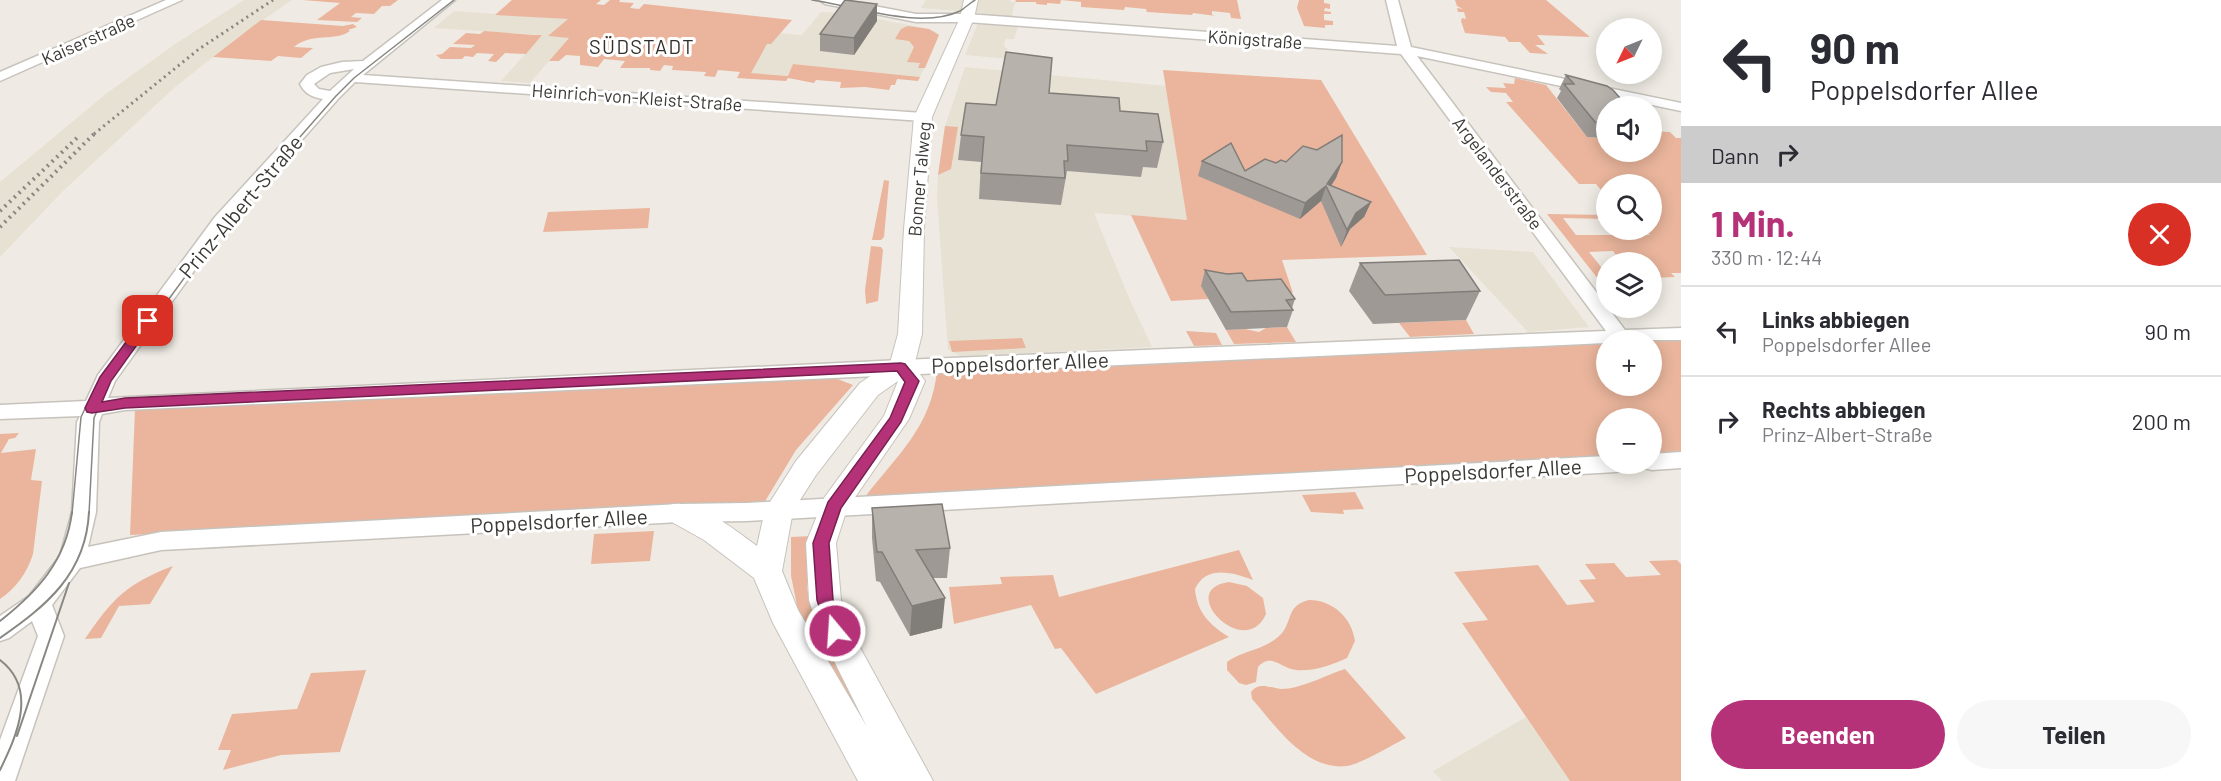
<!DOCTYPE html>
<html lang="de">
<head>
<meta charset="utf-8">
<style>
  :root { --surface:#fff; --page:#f7f7f7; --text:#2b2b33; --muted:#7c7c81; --line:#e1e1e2; --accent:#b53279 }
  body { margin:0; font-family:Barlow,sans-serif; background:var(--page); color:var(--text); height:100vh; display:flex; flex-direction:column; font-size:22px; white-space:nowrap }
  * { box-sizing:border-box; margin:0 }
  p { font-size:20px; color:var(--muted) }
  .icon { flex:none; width:33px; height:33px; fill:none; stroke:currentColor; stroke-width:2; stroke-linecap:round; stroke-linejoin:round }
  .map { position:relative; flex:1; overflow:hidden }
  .drawer { display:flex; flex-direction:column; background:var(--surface); width:540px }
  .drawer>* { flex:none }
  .top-card { background:#fff; color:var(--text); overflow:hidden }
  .needle { width:39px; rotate:227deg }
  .controls { position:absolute; left:1596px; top:18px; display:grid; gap:12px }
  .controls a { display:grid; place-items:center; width:66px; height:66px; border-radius:50%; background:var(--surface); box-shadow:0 3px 15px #0003; font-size:30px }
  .pin { position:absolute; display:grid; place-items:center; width:51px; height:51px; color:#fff; margin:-26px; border-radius:12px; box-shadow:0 3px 9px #0006 }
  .me { position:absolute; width:66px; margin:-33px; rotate:342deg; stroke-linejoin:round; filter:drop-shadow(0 0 4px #0008) }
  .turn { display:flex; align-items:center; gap:21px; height:126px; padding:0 30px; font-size:27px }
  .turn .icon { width:78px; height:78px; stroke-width:2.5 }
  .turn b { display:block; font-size:42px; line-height:51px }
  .then { display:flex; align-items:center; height:57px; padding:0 30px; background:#0003; gap:12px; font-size:22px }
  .round { display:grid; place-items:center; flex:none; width:63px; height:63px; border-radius:32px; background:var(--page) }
  .overview { display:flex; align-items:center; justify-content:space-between; height:102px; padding:0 30px }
  h1 { font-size:36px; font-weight:700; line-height:45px; color:var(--accent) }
  .action { display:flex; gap:12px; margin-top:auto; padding:12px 30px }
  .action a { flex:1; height:69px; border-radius:36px; background:var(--accent); color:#fff; font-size:24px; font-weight:700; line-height:69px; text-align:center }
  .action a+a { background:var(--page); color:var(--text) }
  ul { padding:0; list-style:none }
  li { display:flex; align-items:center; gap:18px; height:90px; padding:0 30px; border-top:2px solid var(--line) }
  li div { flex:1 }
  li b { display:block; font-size:22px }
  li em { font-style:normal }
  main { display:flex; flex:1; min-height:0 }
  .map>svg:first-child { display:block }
</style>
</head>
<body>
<main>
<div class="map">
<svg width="1681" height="781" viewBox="0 0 1681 781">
  <rect width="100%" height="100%" fill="#efebe4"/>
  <!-- built -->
  <path fill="#e7e1d3" d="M 244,0 L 292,0 L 237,38 L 174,88 L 62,192 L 0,257 L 0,182 L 107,93 L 178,42 Z
    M 926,0 L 1010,0 L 1010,2 L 1015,2 L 1012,14 L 1018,26 L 1014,39 L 1006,39 L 1004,44 L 1005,48 L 1008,48 L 1005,54 L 1011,55 L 1010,59 L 965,55 L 982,13 L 921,8 Z
    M 454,11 L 569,19 L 549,36 L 570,37 L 530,83 L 501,81 L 542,35 L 434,28 Z
    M 821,12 L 847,13 L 929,29 L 936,32 L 939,36 L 920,77 L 794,64 L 789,76 L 750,73 L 767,44 L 771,44 L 779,33 L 802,35 Z
    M 965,67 L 1166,86 L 1187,220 L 1094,213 L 1130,300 L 1152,347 L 961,356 L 948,350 L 937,198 L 938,175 L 945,126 Z
    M 1449,247 L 1533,252 L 1589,327 L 1528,332 Z
    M 1526,717 L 1570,781 L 1442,781 L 1433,771 Z"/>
  <!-- green -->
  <path fill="#eab59c" d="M 302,0 L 398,0 L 390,6 L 382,6 L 374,14 L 356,13 L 351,17 L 362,18 L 357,22 L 317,20 L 340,3 Z
    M 512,0 L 601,0 L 596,4 L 604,5 L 610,0 L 620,0 L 619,2 L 634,3 L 630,8 L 639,9 L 644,4 L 792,20 L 771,44 L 767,44 L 751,73 L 788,76 L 793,64 L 920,77 L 918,81 L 897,79 L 895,85 L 891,85 L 889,90 L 865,87 L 840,88 L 841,82 L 816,80 L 814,83 L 788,78 L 786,81 L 737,78 L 740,72 L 718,70 L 715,77 L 704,76 L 706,72 L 672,70 L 673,66 L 664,65 L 660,71 L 650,70 L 650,68 L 620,68 L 625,61 L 604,59 L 598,67 L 580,65 L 580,56 L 566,55 L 559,61 L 549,61 L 569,38 L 548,36 L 568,19 L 495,15 Z
    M 1016,0 L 1237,0 L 1241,19 L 1231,18 L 1230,13 L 1212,11 L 1212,15 L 1216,16 L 1193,13 L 1192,15 L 1147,12 L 1146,9 L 1125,7 L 1124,10 L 1081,7 L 1081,2 L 1061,0 L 1060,4 L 1047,3 L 1047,5 L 1036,4 L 1036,2 L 1015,2 Z
    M 1299,0 L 1324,0 L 1324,3 L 1330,4 L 1330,9 L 1325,8 L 1324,11 L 1331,12 L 1331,14 L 1324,14 L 1324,20 L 1333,21 L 1333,25 L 1325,25 L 1325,28 L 1304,26 L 1297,8 Z
    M 1455,0 L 1546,0 L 1590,37 L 1537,35 L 1545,45 L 1535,45 L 1548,54 L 1530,53 L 1520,42 L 1509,42 L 1505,37 L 1465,33 L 1461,21 L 1462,18 L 1466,19 L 1464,12 L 1458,12 L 1457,8 L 1463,9 L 1457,6 Z
    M 261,20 L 343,26 L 353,24 L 357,27 L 348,30 L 350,31 C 336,42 311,32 294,47 L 313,48 L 301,58 L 278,56 L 271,61 L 213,57 Z
    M 908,26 L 929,29 L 939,35 L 925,68 L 918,68 L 920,63 L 907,62 L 914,47 L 909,41 L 895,39 L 901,29 Z
    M 484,31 L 534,35 L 542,35 L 526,54 L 505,53 L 496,62 L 488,61 L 494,54 L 477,53 L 473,57 L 465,56 L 462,59 L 441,59 L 436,55 L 442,54 L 450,47 L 471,48 L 475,45 L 453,44 L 466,33 L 480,34 Z
    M 1163,70 L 1321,80 L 1427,255 L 1282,260 L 1293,293 L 1279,287 L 1202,282 L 1208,299 L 1171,301 L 1131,215 L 1187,220 Z
    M 1515,78 L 1546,85 L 1587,137 L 1606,138 L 1606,152 L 1652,152 L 1652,131 L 1670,132 L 1676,138 L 1681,138 L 1681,273 L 1671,273 L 1675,277 L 1652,278 L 1652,262 L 1621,262 L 1613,251 L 1589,252 L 1606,273 L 1606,289 L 1547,214 L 1606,215 L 1606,219 L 1563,218 L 1576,235 L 1650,235 L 1644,230 L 1652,230 L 1652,184 L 1606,184 L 1606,196 L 1596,184 L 1579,184 L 1506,102 L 1513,102 L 1506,93 L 1491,92 L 1486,87 L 1506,88 L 1503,83 L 1514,84 Z
    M 945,126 L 958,127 L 951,169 L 938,175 Z
    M 884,180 L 889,181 L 884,237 L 881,240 L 872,240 Z
    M 650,208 L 648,228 L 543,232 L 548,212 Z
    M 871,246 L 881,247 L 883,250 L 878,301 L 866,304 L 865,290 Z
    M 1466,320 L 1474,334 L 1410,337 L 1399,323 Z
    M 1287,327 L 1296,342 L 1234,344 L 1226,330 L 1245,329 L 1259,332 L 1266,328 Z
    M 1186,331 L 1216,333 L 1222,345 L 1194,346 Z
    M 1022,338 L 1026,348 L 952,352 L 949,341 Z
    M 1681,338 L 1681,456 L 1652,457 L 1652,418 L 1606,418 L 1606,459 L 865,497 C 898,454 931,427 937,371 L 1606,341 L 1606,386 L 1652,386 L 1652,340 L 1619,340 Z
    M 823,377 L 835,378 L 853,385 L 796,450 L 764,503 L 130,535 L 135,409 Z
    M 19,433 L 15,438 L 9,439 L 1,453 L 36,449 L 31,480 L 42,481 L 33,554 C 27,573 16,588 0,599 L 0,434 Z
    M 1355,492 L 1364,509 L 1343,510 L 1344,514 L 1311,512 L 1302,495 Z
    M 654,531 L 650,561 L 591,564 L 594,534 Z
    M 811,536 L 807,555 L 807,589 L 815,614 L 872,722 L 859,728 L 799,615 L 791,576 L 791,537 Z
    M 1239,550 L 1253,580 C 1232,572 1206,565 1195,589 C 1197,613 1210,625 1229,637 L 1096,694 L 1061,648 L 1055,649 L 1031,605 L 954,624 L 949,587 L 1002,584 L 1000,577 L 1053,575 L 1059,597 Z
    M 1677,560 L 1681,564 L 1681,781 L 1570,781 L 1462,623 L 1488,620 L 1454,572 L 1538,565 L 1567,605 L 1595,602 L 1579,580 L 1596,579 L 1585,564 L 1614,563 L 1626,577 L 1661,575 L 1649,561 Z
    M 173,566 L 150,604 L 119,606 L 101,638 L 85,639 C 113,598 126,584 173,566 Z
    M 1229,582 L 1247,586 L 1263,598 L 1266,614 C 1245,662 1174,589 1229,582 Z
    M 1309,600 C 1333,600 1352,618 1355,641 L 1347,658 C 1332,665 1313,672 1296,670 C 1281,669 1272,652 1258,667 L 1256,682 L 1246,685 L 1239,683 L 1227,670 L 1227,662 C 1241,651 1263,650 1278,637 C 1294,624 1284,606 1309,600 Z
    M 1345,669 L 1406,738 C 1392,745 1361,764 1347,766 C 1305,771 1276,726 1252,699 L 1251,692 C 1259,681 1270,688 1281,689 C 1301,689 1326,675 1345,669 Z
    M 366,670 L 340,752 L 281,755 L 223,770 L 231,750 L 218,750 L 232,714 L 297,709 L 311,673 Z"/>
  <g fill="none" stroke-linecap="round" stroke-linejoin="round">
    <!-- minor casing -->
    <g stroke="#c7c3bc" stroke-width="3">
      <path id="minor" d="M 166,0 L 182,0 L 0,81 L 0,72 Z
        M 442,0 L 455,0 L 363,75 L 923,113 L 930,117 L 923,121 L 355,82 L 338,99 L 227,225 L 115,381 L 108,398 L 901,360 L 1606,331 L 1401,54 L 967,22 L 916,22 L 825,4 L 819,0 L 843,0 L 916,14 L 967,14 L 1397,46 L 1386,0 L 1398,0 L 1411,47 L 1681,103 L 1681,111 L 1417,56 L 1625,330 L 1681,328 L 1681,340 L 1606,340 L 1606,343 L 125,410 L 102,414 L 99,422 L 96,512 L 88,547 L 161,532 L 680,504 L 747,503 L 1606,456 L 1606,464 L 1627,464 L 1624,470 L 1616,472 L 747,521 L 680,522 L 161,550 L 80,568 L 52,605 L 64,636 L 15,781 L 0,781 L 0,740 L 38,636 L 32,621 L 9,638 L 0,641 L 0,616 L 29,596 L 60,556 L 72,512 L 77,422 L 80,416 L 0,419 L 0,405 L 86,401 L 98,375 L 215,217 L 323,99 C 312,97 305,94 300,84 L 307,75 L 321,67 L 342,62 L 363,61 ZM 354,69 L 330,91 L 319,89 L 314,84 L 330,73 Z
        M 1681,452 L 1681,468 L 1652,470 L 1644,468 L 1642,464 L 1652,464 L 1652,454 Z"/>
    </g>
    <!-- tertiary casing -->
    <g stroke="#c7c3bc" stroke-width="2">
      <path id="tertiary" d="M 964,0 L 978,0 L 974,18 L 932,117 L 924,229 L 922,334 L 914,366 L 925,381 L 909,419 L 847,509 L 836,543 L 841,600 L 851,631 L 933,781 L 858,781 L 773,623 L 754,578 L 704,540 L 670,521 L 666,513 L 670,505 C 695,497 736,531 757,546 L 765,510 L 796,461 L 860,383 L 890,363 L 898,334 L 904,229 L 914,117 L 960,18 ZM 898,381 L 884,416 L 824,498 L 806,543 L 809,600 L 819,631 L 867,727 L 798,610 L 782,571 L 793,511 L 816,475 L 878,395 Z"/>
    </g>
    <!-- minor -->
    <use href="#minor" fill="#fff" fill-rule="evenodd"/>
    <!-- tertiary -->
    <use href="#tertiary" fill="#fff" fill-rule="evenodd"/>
    <!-- tram-far1 -->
    <path stroke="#898782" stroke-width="1.5" d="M 812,0 C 854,6 920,30 960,11 C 965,8 970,3 975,0
      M 72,514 L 81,417 L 95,388 L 126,343
      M 89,514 L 94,418 L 111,378 L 226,221 L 336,96 L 354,78 L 454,0"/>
    <!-- tram -->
    <path stroke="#898782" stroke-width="2" d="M 0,621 C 37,592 66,561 72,512
      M 0,638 C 46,606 86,574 89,512
      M 0,660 C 38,689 17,735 0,770
      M 17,736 L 69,583"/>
    <!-- rail-far1 -->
    <path stroke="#898782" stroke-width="3" stroke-dasharray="2 4" stroke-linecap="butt" d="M 94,134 L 199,49 L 273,0"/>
    <!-- rail -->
    <path stroke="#898782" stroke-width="4" stroke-dasharray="2 4.5" stroke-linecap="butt" d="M 0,211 L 78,137
      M 0,227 L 96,132"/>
  </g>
  <!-- wall -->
  <path fill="#9e9995" d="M 877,21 L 854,55 L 820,51 L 820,34 Z
    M 1566,75 L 1606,106 L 1606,138 L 1587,137 L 1557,98 L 1561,91 L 1559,89 Z
    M 1049,93 L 1120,111 L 1163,142 L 1157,168 L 1143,167 L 1141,177 L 1067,171 L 1061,205 L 979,199 L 981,162 L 958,160 L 961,135 L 996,105 Z
    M 1202,161 L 1245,171 L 1276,163 L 1286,162 L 1342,162 L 1336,178 L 1331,186 L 1371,202 L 1364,217 L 1350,229 L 1341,247 L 1321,201 L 1300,219 L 1198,176 Z
    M 1360,263 L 1480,291 L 1466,320 L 1373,324 L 1349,291 Z
    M 1205,270 L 1247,281 L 1295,299 L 1292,308 L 1293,310 L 1287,327 L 1226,330 L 1201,286 Z
    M 872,508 L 950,548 L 947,578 L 933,578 L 942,628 L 910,636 L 880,582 L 876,581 L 872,538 Z"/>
  <!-- shaded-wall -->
  <path fill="#817d79" d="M 877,4 L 877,21 L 854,55 L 854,38 Z
    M 1342,162 L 1336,178 L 1328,190 L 1326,186 Z
    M 1326,186 L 1321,201 L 1300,219 L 1305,203 Z
    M 1371,202 L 1364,217 L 1350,229 L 1341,247 L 1347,230 L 1356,213 Z
    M 945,598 L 942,628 L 910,636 L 912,606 Z"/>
  <!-- building -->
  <path fill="#b8b2ad" stroke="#817d79" stroke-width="1.5" d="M 845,0 L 877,4 L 854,38 L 820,34 Z
    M 1006,52 L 1052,58 L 1049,93 L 1119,98 L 1120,111 L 1158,114 L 1163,142 L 1146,141 L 1147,151 L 1067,145 L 1068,161 L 1064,161 L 1065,178 L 981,173 L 984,137 L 961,135 L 966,103 L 996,105 Z
    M 1566,75 L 1607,86 L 1613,90 L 1627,106 L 1606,106 L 1606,123 L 1595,122 L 1564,84 L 1574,84 Z
    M 1342,135 L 1342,162 L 1327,184 L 1371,202 L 1356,213 L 1347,230 L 1326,186 L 1305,203 L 1202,161 L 1231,143 L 1245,171 L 1265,159 L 1276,163 L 1281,160 L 1286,162 L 1303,146 L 1317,150 Z
    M 1459,260 L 1480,291 L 1385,295 L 1360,263 Z
    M 1205,270 L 1227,274 L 1242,273 L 1247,281 L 1281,279 L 1295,299 L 1286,300 L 1293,310 L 1231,312 Z
    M 942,504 L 950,548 L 916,550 L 945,598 L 912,606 L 882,552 L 877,552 L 872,508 Z"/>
  <!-- route -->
  <path fill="#b53279" stroke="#76204f" stroke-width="1.5" d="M 148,317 L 154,321 L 111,381 L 102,402 L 125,398 L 901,363 L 905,364 L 919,381 L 901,422 L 841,508 L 829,543 L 833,600 L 844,631 L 841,636 L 835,638 L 829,636 L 817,600 L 813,543 L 828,502 L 890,418 L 905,382 L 897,371 L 125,408 L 92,413 L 87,412 L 85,408 L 100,377 L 144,318 Z"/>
  <g text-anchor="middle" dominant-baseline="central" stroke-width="6" stroke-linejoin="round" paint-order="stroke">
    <!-- far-street labels -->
    <g font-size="18" fill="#3a3936" stroke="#fff">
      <text transform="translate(88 39) rotate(-24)">Kaiserstraße</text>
      <text transform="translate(1255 39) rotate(4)">Königstraße</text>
      <text transform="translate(637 97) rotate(4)">Heinrich-von-Kleist-Straße</text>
      <text transform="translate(1498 173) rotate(53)">Argelanderstraße</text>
      <text transform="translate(919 179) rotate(-85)">Bonner Talweg</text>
    </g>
    <!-- far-quarter labels -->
    <g font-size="20" letter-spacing="1.5" fill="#322f2a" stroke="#fff">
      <text x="642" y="46">SÜDSTADT</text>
    </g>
    <!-- street labels -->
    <g font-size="21" fill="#3a3936" stroke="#fff">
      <text transform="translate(240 206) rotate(-50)">Prinz-Albert-Straße</text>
      <text transform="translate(1020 362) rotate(-2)">Poppelsdorfer Allee</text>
      <text transform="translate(1493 470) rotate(-3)">Poppelsdorfer Allee</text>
      <text transform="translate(559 520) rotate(-3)">Poppelsdorfer Allee</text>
    </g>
  </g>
</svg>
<div class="controls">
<a><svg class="needle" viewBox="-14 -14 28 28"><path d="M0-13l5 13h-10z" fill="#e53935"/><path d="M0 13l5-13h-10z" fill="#7c7c81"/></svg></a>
<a><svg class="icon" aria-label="sound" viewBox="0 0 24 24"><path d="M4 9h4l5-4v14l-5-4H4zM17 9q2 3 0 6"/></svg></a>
<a><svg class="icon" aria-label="search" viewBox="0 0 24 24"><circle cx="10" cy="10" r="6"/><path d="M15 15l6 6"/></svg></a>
<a><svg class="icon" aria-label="layers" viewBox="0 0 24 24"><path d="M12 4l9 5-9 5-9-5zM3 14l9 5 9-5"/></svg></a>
<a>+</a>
<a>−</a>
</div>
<div class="pin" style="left:148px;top:321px;background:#d93025"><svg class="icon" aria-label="arrive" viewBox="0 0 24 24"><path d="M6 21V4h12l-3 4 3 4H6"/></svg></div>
<svg class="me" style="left:835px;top:631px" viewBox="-20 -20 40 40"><circle r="17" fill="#b53279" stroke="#fff" stroke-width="3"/><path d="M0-11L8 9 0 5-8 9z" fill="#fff"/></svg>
</div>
<section class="drawer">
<div class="top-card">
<div class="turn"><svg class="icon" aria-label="left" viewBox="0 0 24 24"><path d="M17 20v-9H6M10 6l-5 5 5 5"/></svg><div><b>90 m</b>Poppelsdorfer Allee</div></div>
<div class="then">Dann<svg class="icon" aria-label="right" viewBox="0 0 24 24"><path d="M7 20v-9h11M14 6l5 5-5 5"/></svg></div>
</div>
<div class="overview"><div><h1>1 Min.</h1><p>330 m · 12:44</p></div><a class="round" style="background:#d93025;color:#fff"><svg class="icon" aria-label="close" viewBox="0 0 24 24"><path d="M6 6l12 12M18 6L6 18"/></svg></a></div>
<ul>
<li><svg class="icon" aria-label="left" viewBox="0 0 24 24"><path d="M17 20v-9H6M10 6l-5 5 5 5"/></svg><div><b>Links abbiegen</b><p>Poppelsdorfer Allee</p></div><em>90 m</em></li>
<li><svg class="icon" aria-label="right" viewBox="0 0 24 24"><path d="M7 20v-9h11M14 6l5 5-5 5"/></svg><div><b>Rechts abbiegen</b><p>Prinz-Albert-Straße</p></div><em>200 m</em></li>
</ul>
<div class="action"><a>Beenden</a><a>Teilen</a></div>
</section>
</main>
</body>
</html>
